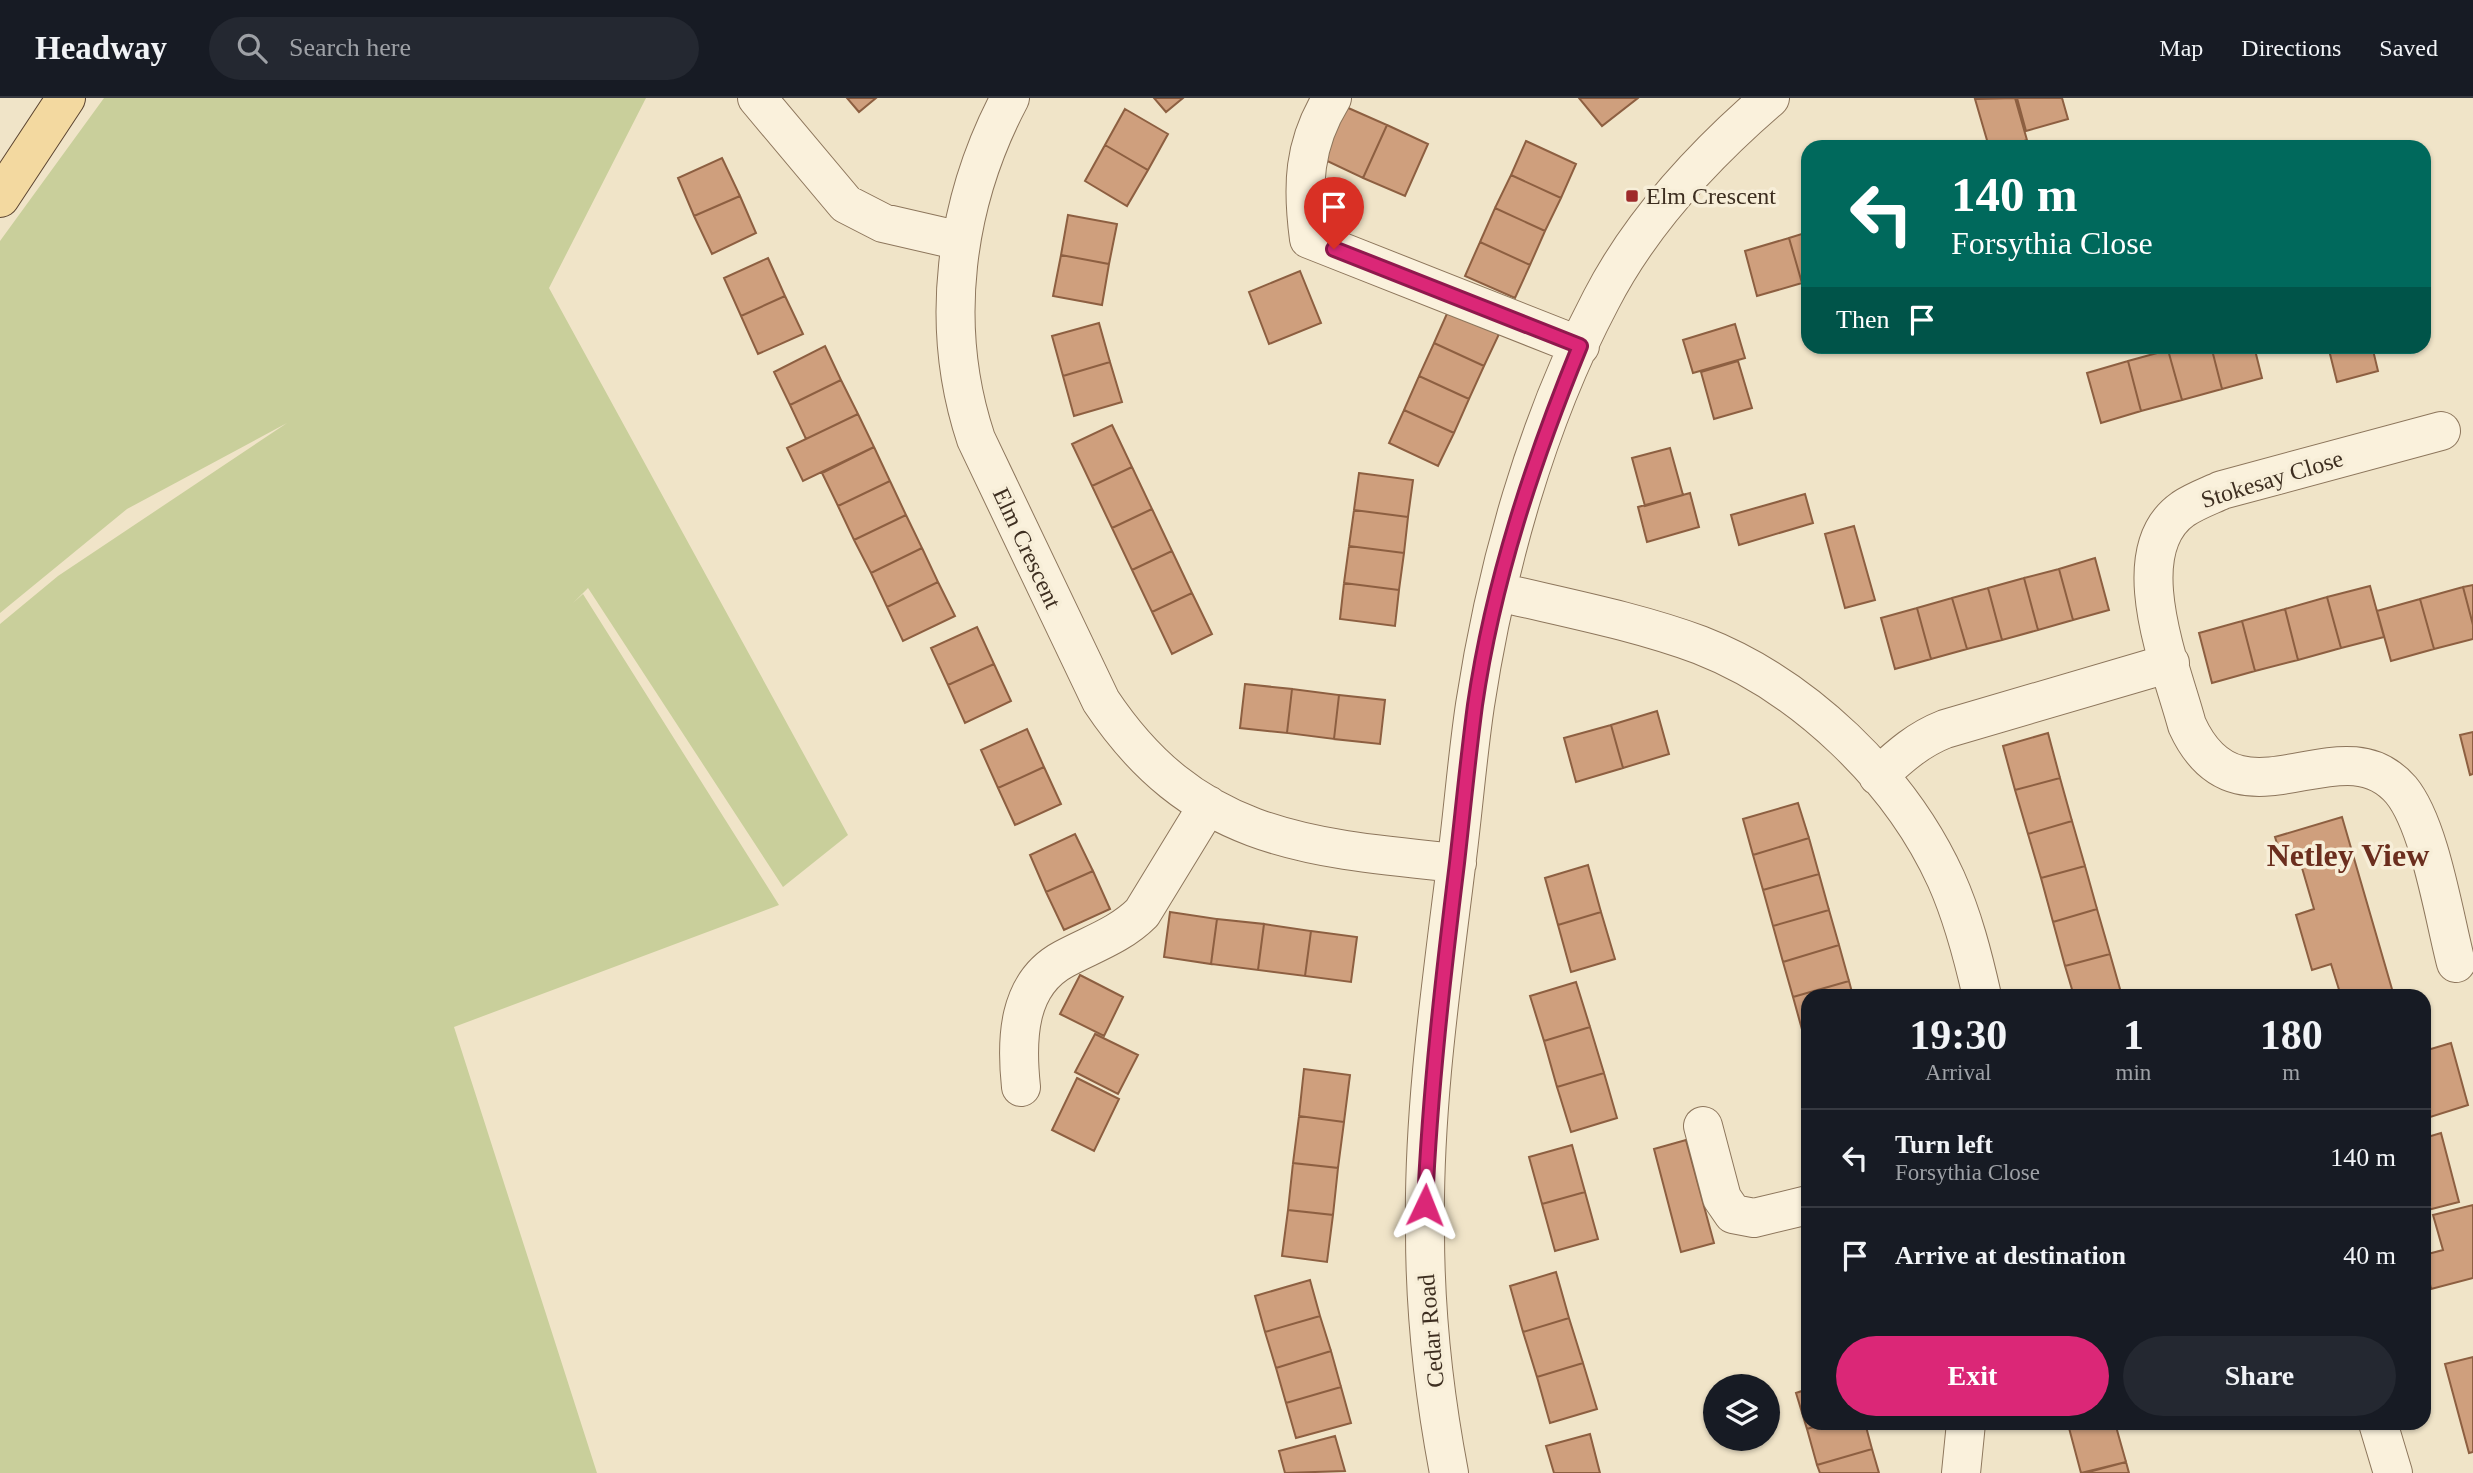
<!DOCTYPE html>
<html lang="en">
<head>
<meta charset="utf-8">
<style>
  :root { --surface:#171b24; --page:#242831; --text:#f1f3f6; --muted:#9ea1a6; --line:#363941; --accent:#db2777 }
  body { margin:0; font-family:"Times New Roman",serif; background:var(--page); color:var(--text); height:100vh; display:flex; flex-direction:column; font-size:26px; white-space:nowrap }
  * { box-sizing:border-box; margin:0 }
  p { font-size:23px; color:var(--muted) }
  .icon { flex:none; width:38px; height:38px; fill:none; stroke:currentColor; stroke-width:2; stroke-linecap:round; stroke-linejoin:round }
  .map { position:relative; flex:1; overflow:hidden }
  .panel { position:absolute; left:1801px; top:891px; width:630px; height:441px; display:flex; flex-direction:column; background:var(--surface); border-radius:21px; box-shadow:0 2px 5px #0004 }
  .panel>* { flex:none }
  .guide { position:absolute; left:1801px; top:42px; width:630px; height:214px; border-radius:21px; box-shadow:0 2px 5px #0004; background:#00695c; color:#fff; overflow:hidden }
  .fabs { position:absolute; left:1703px; top:1276px; display:grid; gap:14px }
  .fabs a { display:grid; place-items:center; width:77px; height:77px; border-radius:50%; background:var(--surface); box-shadow:0 2px 5px #0004; font-size:35px }
  .pin { position:absolute; display:grid; place-items:center; width:60px; height:60px; color:#fff; margin:-72px -30px; border-radius:50% 50% 50% 0; rotate:-45deg; box-shadow:0 0 7px #0007 }
  .pin .icon { rotate:45deg }
  .me { position:absolute; width:77px; margin:-38px; rotate:2deg; stroke-linejoin:round; filter:drop-shadow(0 0 5px #0008) }
  .turn { display:flex; align-items:center; gap:24px; height:147px; padding:0 35px; font-size:32px }
  .turn .icon { width:91px; height:91px; stroke-width:2.5 }
  .turn b { display:block; font-size:49px; line-height:60px }
  .then { display:flex; align-items:center; height:66px; padding:0 35px; background:#0003; gap:14px; font-size:26px }
  .eta { display:flex; justify-content:space-evenly; align-items:center; height:119px; text-align:center }
  .eta b { font-size:42px; font-weight:800; line-height:49px }
  .cta { display:flex; gap:14px; margin-top:auto; padding:14px 35px }
  .cta a { flex:1; height:80px; border-radius:42px; background:var(--accent); color:#fff; font-size:28px; font-weight:800; line-height:80px; text-align:center }
  .cta a+a { background:var(--page); color:var(--text) }
  ul { padding:0; list-style:none }
  li { display:flex; align-items:center; gap:21px; height:98px; padding:0 35px; border-top:2px solid var(--line) }
  li div { flex:1 }
  li b { display:block; font-size:26px }
  li em { font-style:normal }
  header { display:flex; align-items:center; gap:42px; box-sizing:border-box; height:98px; padding:0 35px; background:var(--surface); border-bottom:2px solid var(--line) }
  header strong { font-size:33px }
  nav { display:flex; gap:38px; margin-inline-start:auto; font-size:24px }
  .search { width:490px; height:63px; background:var(--page); display:flex; align-items:center; gap:18px; box-sizing:border-box; padding:0 24px; border-radius:38px; color:var(--muted); font-size:26px }
  .map>svg:first-child { display:block }
</style>
</head>
<body>
<header>
<strong>Headway</strong>
<div class="search"><svg class="icon" aria-label="search" viewBox="0 0 24 24"><circle cx="10" cy="10" r="6"/><path d="M15 15l6 6"/></svg>Search here</div>
<nav><a>Map</a><a>Directions</a><a>Saved</a></nav>
</header>
<div class="map">
<svg width="2473" height="1375" viewBox="0 0 2473 1375">
  <rect width="100%" height="100%" fill="#f0e4c8"/>
  <!-- green -->
  <path fill="#c9cf9b" d="M 104,0 L 646,0 L 549,190 L 848,737 L 783,789 L 588,490 L 573,505 L 583,496 L 779,807 L 454,929 L 597,1375 L 0,1375 L 0,526 L 58,478 L 287,325 L 127,411 L 0,515 L 0,143 Z"/>
  <!-- building -->
  <path fill="#cf9f7d" stroke="#8d5f41" stroke-width="2" d="M 847,0 L 876,0 L 859,14 Z
    M 1154,0 L 1183,0 L 1166,14 Z
    M 1579,0 L 1638,0 L 1602,28 Z
    M 2015,0 L 2027,42 L 2005,49 L 1989,49 L 1975,1 Z
    M 2017,0 L 2062,0 L 2068,21 L 2026,33 Z
    M 1346,9 L 1387,27 L 1363,80 L 1323,61 Z
    M 1125,11 L 1168,36 L 1148,72 L 1105,47 Z
    M 1387,27 L 1428,46 L 1405,98 L 1363,80 Z
    M 1526,43 L 1576,66 L 1561,100 L 1511,77 Z
    M 1105,47 L 1148,72 L 1127,108 L 1085,83 Z
    M 722,60 L 740,98 L 694,118 L 678,80 Z
    M 1511,77 L 1561,100 L 1545,133 L 1495,110 Z
    M 740,98 L 756,135 L 712,156 L 694,118 Z
    M 1495,110 L 1545,133 L 1530,167 L 1480,144 Z
    M 1068,117 L 1117,126 L 1109,166 L 1061,157 Z
    M 1808,134 L 1808,183 L 1802,185 L 1789,140 Z
    M 1789,140 L 1802,185 L 1757,198 L 1745,153 Z
    M 1480,144 L 1530,167 L 1515,200 L 1465,178 Z
    M 1061,157 L 1109,166 L 1102,207 L 1053,198 Z
    M 768,160 L 785,198 L 741,218 L 724,180 Z
    M 1300,173 L 1321,225 L 1269,246 L 1249,194 Z
    M 785,198 L 803,236 L 758,256 L 741,218 Z
    M 1449,211 L 1500,234 L 1484,268 L 1434,245 Z
    M 1099,225 L 1110,264 L 1063,278 L 1052,238 Z
    M 1735,226 L 1745,260 L 1693,275 L 1683,242 Z
    M 1434,245 L 1484,268 L 1469,301 L 1419,278 Z
    M 825,248 L 841,282 L 790,307 L 774,274 Z
    M 2182,248 L 2211,248 L 2222,291 L 2182,302 L 2168,252 Z
    M 2211,248 L 2254,248 L 2262,280 L 2222,291 Z
    M 2328,248 L 2372,248 L 2378,273 L 2337,284 Z
    M 2168,252 L 2182,302 L 2141,313 L 2128,263 Z
    M 1738,263 L 1752,310 L 1714,321 L 1701,274 Z
    M 2128,263 L 2141,313 L 2101,325 L 2087,275 Z
    M 1110,264 L 1122,304 L 1074,318 L 1063,278 Z
    M 1419,278 L 1469,301 L 1454,335 L 1404,312 Z
    M 841,282 L 858,316 L 806,341 L 790,307 Z
    M 1404,312 L 1454,335 L 1438,368 L 1389,345 Z
    M 858,316 L 874,349 L 803,383 L 787,350 Z
    M 1112,327 L 1132,369 L 1092,388 L 1072,346 Z
    M 874,349 L 890,383 L 838,408 L 822,375 Z
    M 1670,350 L 1683,397 L 1645,408 L 1632,360 Z
    M 1132,369 L 1152,411 L 1112,430 L 1092,388 Z
    M 1359,375 L 1413,382 L 1408,419 L 1354,412 Z
    M 890,383 L 906,417 L 854,442 L 838,408 Z
    M 1690,395 L 1699,429 L 1647,444 L 1638,409 Z
    M 1805,396 L 1813,425 L 1739,447 L 1731,417 Z
    M 1152,411 L 1172,453 L 1132,472 L 1112,430 Z
    M 1354,412 L 1408,419 L 1404,455 L 1349,448 Z
    M 906,417 L 922,450 L 871,475 L 854,442 Z
    M 1854,428 L 1875,502 L 1845,510 L 1825,436 Z
    M 1349,448 L 1404,455 L 1399,492 L 1344,485 Z
    M 922,450 L 938,484 L 887,509 L 871,475 Z
    M 1172,453 L 1192,495 L 1152,514 L 1132,472 Z
    M 2095,460 L 2109,512 L 2073,522 L 2059,471 Z
    M 2059,471 L 2073,522 L 2038,532 L 2024,480 Z
    M 2024,480 L 2038,532 L 2002,542 L 1988,490 Z
    M 938,484 L 955,518 L 903,543 L 887,509 Z
    M 1344,485 L 1399,492 L 1395,528 L 1340,521 Z
    M 2473,487 L 2473,527 L 2463,489 Z
    M 2370,488 L 2384,539 L 2341,550 L 2327,499 Z
    M 2463,489 L 2473,527 L 2473,541 L 2434,551 L 2420,501 Z
    M 1988,490 L 2002,542 L 1967,551 L 1952,500 Z
    M 1192,495 L 1212,536 L 1172,556 L 1152,514 Z
    M 2327,499 L 2341,550 L 2298,562 L 2285,511 Z
    M 1952,500 L 1967,551 L 1931,561 L 1917,510 Z
    M 2420,501 L 2434,551 L 2391,563 L 2377,513 Z
    M 1917,510 L 1931,561 L 1895,571 L 1881,520 Z
    M 2285,511 L 2298,562 L 2255,573 L 2242,523 Z
    M 2242,523 L 2255,573 L 2212,585 L 2199,535 Z
    M 977,529 L 994,566 L 948,587 L 931,550 Z
    M 994,566 L 1011,603 L 965,625 L 948,587 Z
    M 1245,586 L 1292,591 L 1287,635 L 1240,630 Z
    M 1292,591 L 1339,597 L 1334,641 L 1287,635 Z
    M 1339,597 L 1385,602 L 1380,646 L 1334,641 Z
    M 1657,613 L 1669,656 L 1623,670 L 1611,627 Z
    M 1611,627 L 1623,670 L 1576,684 L 1564,640 Z
    M 1027,631 L 1044,669 L 998,690 L 981,652 Z
    M 2473,634 L 2473,676 L 2470,677 L 2460,637 Z
    M 2048,635 L 2060,680 L 2015,692 L 2003,648 Z
    M 1044,669 L 1061,706 L 1015,727 L 998,690 Z
    M 2060,680 L 2072,723 L 2028,736 L 2015,692 Z
    M 1798,705 L 1809,740 L 1753,757 L 1743,721 Z
    M 2342,719 L 2394,898 L 2341,898 L 2331,866 L 2312,872 L 2296,817 L 2314,811 L 2300,763 L 2284,768 L 2275,739 Z
    M 2072,723 L 2085,768 L 2041,780 L 2028,736 Z
    M 1075,736 L 1093,773 L 1046,794 L 1030,757 Z
    M 1809,740 L 1819,776 L 1763,792 L 1753,757 Z
    M 1588,767 L 1601,814 L 1558,827 L 1545,780 Z
    M 2085,768 L 2097,811 L 2053,824 L 2041,780 Z
    M 1093,773 L 1110,811 L 1064,832 L 1046,794 Z
    M 1819,776 L 1829,812 L 1773,828 L 1763,792 Z
    M 2097,811 L 2110,856 L 2065,868 L 2053,824 Z
    M 1829,812 L 1839,847 L 1783,864 L 1773,828 Z
    M 1170,814 L 1217,821 L 1211,866 L 1164,859 Z
    M 1601,814 L 1615,861 L 1571,874 L 1558,827 Z
    M 1217,821 L 1264,826 L 1258,872 L 1211,866 Z
    M 1264,826 L 1311,833 L 1305,878 L 1258,872 Z
    M 1311,833 L 1357,839 L 1351,884 L 1305,878 Z
    M 1839,847 L 1849,883 L 1793,899 L 1783,864 Z
    M 2110,856 L 2122,898 L 2074,898 L 2065,868 Z
    M 1080,877 L 1123,899 L 1104,938 L 1060,916 Z
    M 1849,883 L 1853,898 L 1808,898 L 1808,934 L 1803,935 L 1793,899 Z
    M 1576,884 L 1590,929 L 1544,943 L 1530,898 Z
    M 1590,929 L 1604,975 L 1557,989 L 1544,943 Z
    M 1095,936 L 1138,957 L 1118,996 L 1075,974 Z
    M 2451,945 L 2468,1007 L 2424,1021 L 2424,953 Z
    M 1304,971 L 1350,977 L 1344,1024 L 1299,1018 Z
    M 1604,975 L 1617,1020 L 1571,1034 L 1557,989 Z
    M 1077,980 L 1119,1001 L 1094,1053 L 1052,1032 Z
    M 1299,1018 L 1344,1024 L 1338,1070 L 1293,1065 Z
    M 2441,1035 L 2459,1104 L 2424,1113 L 2424,1040 Z
    M 1686,1042 L 1714,1145 L 1681,1154 L 1654,1051 Z
    M 1572,1047 L 1585,1094 L 1542,1106 L 1529,1059 Z
    M 1293,1065 L 1338,1070 L 1333,1117 L 1288,1112 Z
    M 1585,1094 L 1598,1141 L 1555,1153 L 1542,1106 Z
    M 2473,1107 L 2473,1180 L 2431,1191 L 2424,1157 L 2443,1152 L 2433,1117 Z
    M 1288,1112 L 1333,1117 L 1327,1164 L 1282,1158 Z
    M 1556,1174 L 1569,1220 L 1523,1234 L 1510,1188 Z
    M 1310,1182 L 1320,1218 L 1265,1234 L 1255,1198 Z
    M 1320,1218 L 1331,1253 L 1276,1270 L 1265,1234 Z
    M 1569,1220 L 1583,1265 L 1537,1279 L 1523,1234 Z
    M 1331,1253 L 1341,1289 L 1286,1305 L 1276,1270 Z
    M 2473,1259 L 2473,1354 L 2469,1355 L 2445,1266 Z
    M 1583,1265 L 1597,1311 L 1550,1325 L 1537,1279 Z
    M 1341,1289 L 1351,1325 L 1296,1340 L 1286,1305 Z
    M 1808,1291 L 1808,1325 L 1827,1325 L 1807,1331 L 1796,1295 Z
    M 1827,1325 L 1865,1325 L 1872,1351 L 1817,1367 L 1807,1331 Z
    M 2088,1325 L 2115,1325 L 2126,1364 L 2081,1375 L 2069,1330 Z
    M 1590,1336 L 1600,1375 L 1554,1375 L 1546,1348 Z
    M 1335,1338 L 1345,1373 L 1285,1375 L 1279,1353 Z
    M 1872,1351 L 1879,1375 L 1820,1375 L 1817,1367 Z
    M 2126,1364 L 2129,1375 L 2085,1375 Z"/>
  <g fill="none" stroke-linecap="round" stroke-linejoin="round">
    <!-- minor casing -->
    <g stroke="#8d765c" stroke-width="40">
      <path id="minor" d="M 757,0 L 846,106 L 883,125 L 961,143
        M 1010,0 C 955,104 938,227 976,341 L 1101,603 C 1193,741 1304,750 1457,765
        M 1332,0 C 1303,47 1302,88 1309,141 L 1580,248
        M 2441,333 L 2222,392 C 2209,398 2195,403 2183,411 C 2122,454 2172,570 2187,627 C 2239,741 2340,621 2401,692 C 2430,727 2444,819 2456,865
        M 1499,494 C 1566,510 1635,523 1700,547 C 1803,587 1900,680 1946,781 C 1963,819 1973,858 1982,898
        M 1878,678 C 1899,659 1917,642 1945,631 L 2170,565
        M 1021,989 C 1016,942 1017,886 1064,861 C 1092,846 1120,837 1142,815 L 1208,707
        M 1703,1028 L 1722,1100 L 1733,1116 L 1754,1120 L 1808,1107
        M 2378,1325 L 2393,1375
        M 1449,1375 C 1434,1296 1425,1214 1425,1134 C 1423,1012 1441,889 1456,768 C 1463,715 1467,661 1475,607 C 1496,470 1536,325 1601,202 C 1641,124 1705,56 1770,0
        M 1961,1375 L 1966,1325"/>
    </g>
    <!-- major casing -->
    <g stroke="#5b4430" stroke-width="40">
      <path id="major" d="M 0,100 L 66,0"/>
    </g>
    <!-- minor -->
    <use href="#minor" stroke="#faf1dc" stroke-width="38"/>
    <!-- major -->
    <use href="#major" stroke="#f3d9a0" stroke-width="38"/>
  </g>
  <g fill="none" stroke-linecap="round" stroke-linejoin="round">
    <!-- route casing -->
    <g stroke="#8e194d" stroke-width="18">
      <path id="route" d="M 1334,151 L 1580,248 C 1533,363 1493,483 1475,607 C 1468,660 1463,712 1457,765 C 1443,879 1430,992 1425,1107"/>
    </g>
    <!-- route -->
    <use href="#route" stroke="#db2777" stroke-width="12"/>
  </g>
  <!-- markers -->
  <rect fill="#9e2a2b" stroke="#f7eed8" stroke-width="2.5" x="1625" y="91" width="14" height="14" rx="3.5"/>
  <g text-anchor="middle" dominant-baseline="central" stroke-width="7" stroke-linejoin="round" paint-order="stroke">
    <!-- poi labels -->
    <g font-size="24" fill="#3d2e20" stroke="#f7eed8" text-anchor="start">
      <text x="1646" y="98">Elm Crescent</text>
    </g>
    <!-- street labels -->
    <g font-size="24" fill="#3d2e20" stroke="#f7eed8">
      <text transform="translate(2272 381) rotate(-17)">Stokesay Close</text>
      <text transform="translate(1027 450) rotate(65)">Elm Crescent</text>
      <text transform="translate(1431 1233) rotate(-95)">Cedar Road</text>
    </g>
    <!-- district labels -->
    <g font-size="32" font-weight="bold" fill="#6b2e1e" stroke="#f7eed8">
      <text x="2348" y="757">Netley View</text>
    </g>
  </g>
</svg>
<div class="fabs">
<a><svg class="icon" aria-label="layers" viewBox="0 0 24 24"><path d="M12 4l9 5-9 5-9-5zM3 14l9 5 9-5"/></svg></a>
</div>
<div class="pin" style="left:1334px;top:151px;background:#d93025"><svg class="icon" aria-label="arrive" viewBox="0 0 24 24"><path d="M6 21V4h12l-3 4 3 4H6"/></svg></div>
<svg class="me" style="left:1425px;top:1107px" viewBox="-20 -20 40 40"><path d="M0-17L14 15 0 8-14 15z" fill="#db2777" stroke="#fff" stroke-width="4"/></svg>
<div class="guide">
<div class="turn"><svg class="icon" aria-label="left" viewBox="0 0 24 24"><path d="M17 20v-9H6M10 6l-5 5 5 5"/></svg><div><b>140 m</b>Forsythia Close</div></div>
<div class="then">Then<svg class="icon" aria-label="arrive" viewBox="0 0 24 24"><path d="M6 21V4h12l-3 4 3 4H6"/></svg></div>
</div>
<section class="panel">
<div class="eta">
<div><b>19:30</b><p>Arrival</p></div>
<div><b>1</b><p>min</p></div>
<div><b>180</b><p>m</p></div>
</div>
<ul>
<li><svg class="icon" aria-label="left" viewBox="0 0 24 24"><path d="M17 20v-9H6M10 6l-5 5 5 5"/></svg><div><b>Turn left</b><p>Forsythia Close</p></div><em>140 m</em></li>
<li><svg class="icon" aria-label="arrive" viewBox="0 0 24 24"><path d="M6 21V4h12l-3 4 3 4H6"/></svg><div><b>Arrive at destination</b></div><em>40 m</em></li>
</ul>
<div class="cta"><a>Exit</a><a>Share</a></div>
</section>
</div>
</body>
</html>
